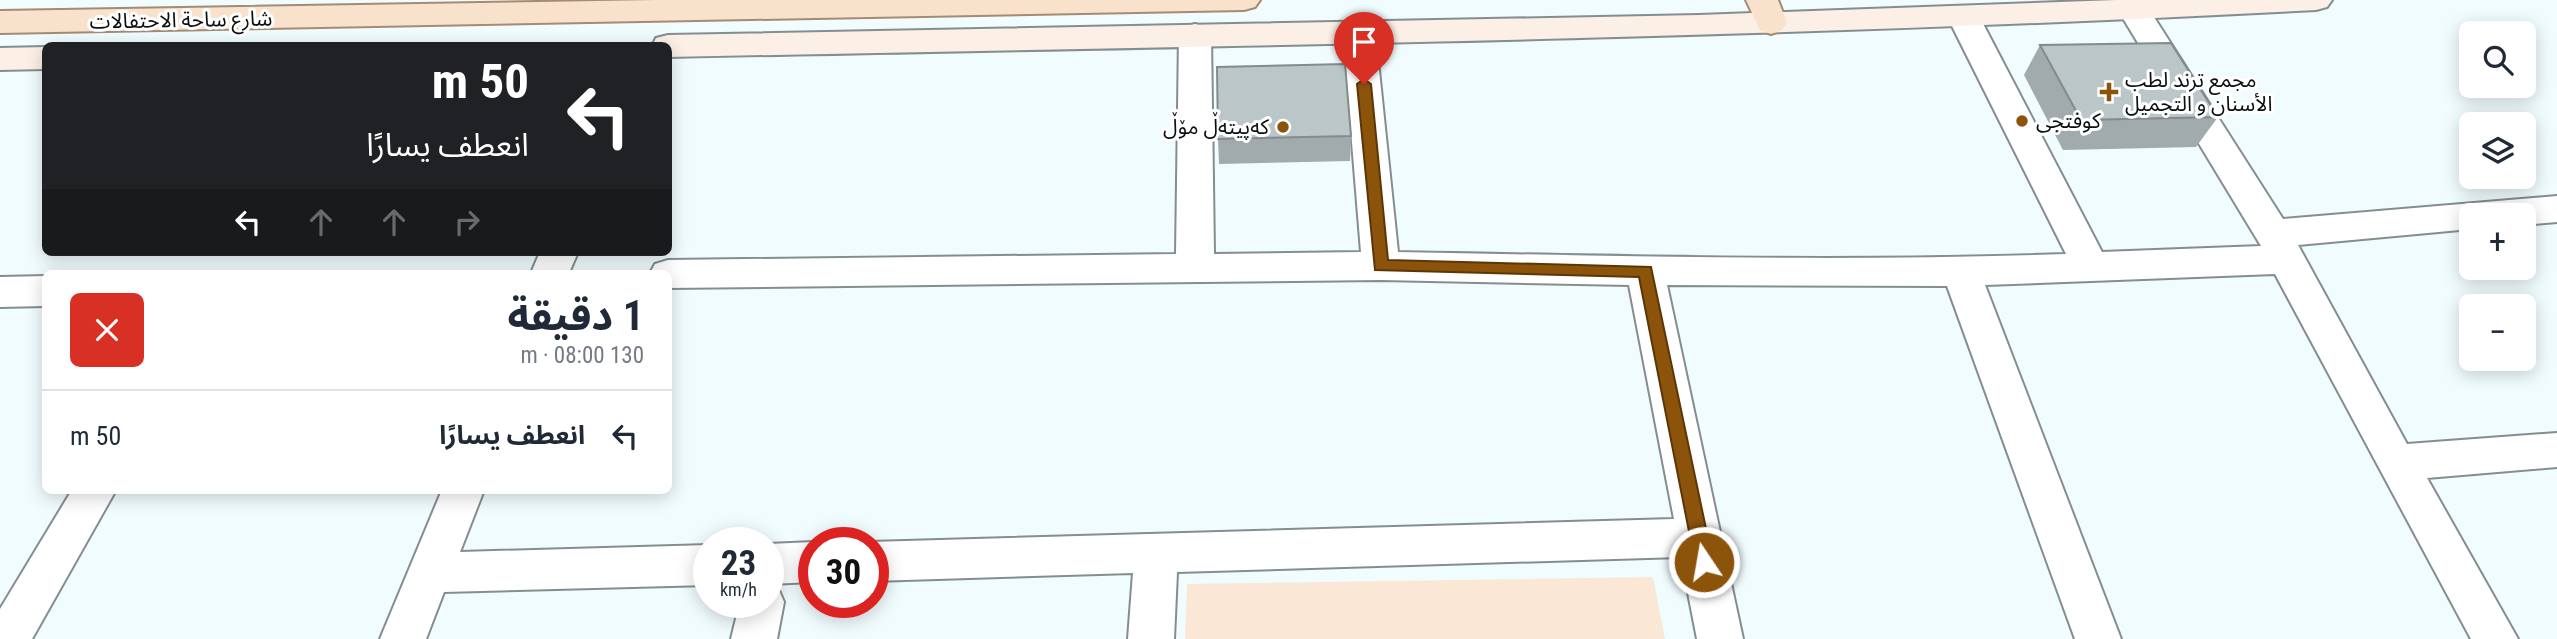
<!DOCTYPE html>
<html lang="ar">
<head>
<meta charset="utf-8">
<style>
  :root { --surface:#fff; --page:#f6f6f7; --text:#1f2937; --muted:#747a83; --line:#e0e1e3 }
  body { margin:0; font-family:"Roboto Condensed","Noto Sans Arabic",sans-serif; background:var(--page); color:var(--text); direction:rtl; height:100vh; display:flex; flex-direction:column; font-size:26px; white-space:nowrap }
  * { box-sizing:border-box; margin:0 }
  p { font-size:23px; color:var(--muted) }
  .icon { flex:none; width:38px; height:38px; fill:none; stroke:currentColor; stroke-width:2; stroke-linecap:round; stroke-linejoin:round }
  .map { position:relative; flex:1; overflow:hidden; direction:ltr }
  .panel { position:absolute; left:42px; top:270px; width:630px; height:224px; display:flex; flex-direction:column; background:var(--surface); border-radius:10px; box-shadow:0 4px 18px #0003; direction:rtl }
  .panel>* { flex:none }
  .banner { position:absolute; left:42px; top:42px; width:630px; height:214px; border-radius:10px; box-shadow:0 4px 18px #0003; direction:rtl; background:#202124; color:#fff; overflow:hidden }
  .fabs { position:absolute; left:2459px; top:21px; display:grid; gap:14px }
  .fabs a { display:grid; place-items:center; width:77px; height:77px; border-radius:10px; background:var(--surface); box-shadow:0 4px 18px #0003; font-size:35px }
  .speed { position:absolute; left:693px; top:527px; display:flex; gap:14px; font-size:35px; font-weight:700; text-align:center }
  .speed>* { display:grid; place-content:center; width:91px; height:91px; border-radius:50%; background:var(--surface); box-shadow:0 4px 18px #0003; line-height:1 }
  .speed small { font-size:18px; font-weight:400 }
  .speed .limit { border:10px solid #d22; background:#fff; color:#111 }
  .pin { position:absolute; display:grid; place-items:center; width:60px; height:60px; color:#fff; margin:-72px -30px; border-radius:50% 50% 50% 0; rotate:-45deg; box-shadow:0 0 7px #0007 }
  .pin .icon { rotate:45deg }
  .me { position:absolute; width:77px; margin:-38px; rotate:348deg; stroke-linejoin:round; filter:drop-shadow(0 0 5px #0008) }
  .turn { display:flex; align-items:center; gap:24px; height:147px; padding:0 28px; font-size:32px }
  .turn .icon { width:91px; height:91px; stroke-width:2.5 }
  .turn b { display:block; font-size:49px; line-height:60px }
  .lanes { display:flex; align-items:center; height:66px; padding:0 28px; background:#0003; justify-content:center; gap:35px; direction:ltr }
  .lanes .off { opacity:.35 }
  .round { display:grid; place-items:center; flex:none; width:74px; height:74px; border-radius:10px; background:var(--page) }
  .headline { display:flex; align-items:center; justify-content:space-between; height:119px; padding:0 28px }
  h1 { font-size:42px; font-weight:700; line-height:52px }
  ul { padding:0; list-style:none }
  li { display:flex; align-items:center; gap:21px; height:91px; padding:0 28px; border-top:2px solid var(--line) }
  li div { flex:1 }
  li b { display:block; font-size:26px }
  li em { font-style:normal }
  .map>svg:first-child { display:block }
</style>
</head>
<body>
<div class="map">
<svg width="2557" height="639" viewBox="0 0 2557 639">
  <rect width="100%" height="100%" fill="#f1fcfe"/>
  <!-- green -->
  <path fill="#fbe7d5" d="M 1653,577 L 1665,639 L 1185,639 L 1187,584 Z"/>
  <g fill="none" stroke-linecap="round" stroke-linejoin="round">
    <!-- minor casing -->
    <g stroke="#848e90" stroke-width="4">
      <path id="minor" d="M 2135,0 L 2145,3 L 2283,219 L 2557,196 L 2557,222 L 2524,225 L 2524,215 L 2471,215 L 2471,229 L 2298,245 L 2407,444 L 2557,433 L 2557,467 L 2427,478 L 2518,639 L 2471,639 L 2275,274 L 1985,285 L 2121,639 L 2075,639 L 1947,286 L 1667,285 L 1743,639 L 1697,639 L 1681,557 L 1177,572 L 1174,639 L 1128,639 L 1133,573 L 873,581 L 873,542 L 870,542 L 1674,519 L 1629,285 L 1381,280 L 668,288 L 668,273 L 650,273 L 655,264 L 668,260 L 1176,254 L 1179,35 L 1184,27 L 1195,24 L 1206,27 L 1211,35 L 1214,254 L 1361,252 L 1343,32 L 1348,24 L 1359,21 L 1370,24 L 1375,32 L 1398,252 C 1621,256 1843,262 2066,254 L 1948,18 L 1953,11 L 1964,7 L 1975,11 L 1980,18 L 2102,252 L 2261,246 L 2118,10 L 2123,3 Z
        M 540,252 L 578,252 L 569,273 L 531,273 Z
        M 46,276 L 46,306 L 0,307 L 0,277 Z
        M 72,490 L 116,490 L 32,639 L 0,639 L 0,609 Z
        M 442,490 L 484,490 L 460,552 L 709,545 L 709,585 L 444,592 L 426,639 L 380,639 Z
        M 814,542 L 814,582 L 768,584 L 768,544 Z
        M 768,584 L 778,588 L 784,602 L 777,639 L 731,639 L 740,602 L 768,602 Z"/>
    </g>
    <!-- secondary casing -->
    <g stroke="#848e90" stroke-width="4">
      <path id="secondary" d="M 2116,0 L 2332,0 L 2327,7 L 2316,10 C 1767,39 1218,46 668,57 L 668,46 L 652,46 L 656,38 L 668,35 L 1699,15 Z
        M 46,47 L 46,69 L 0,70 L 0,48 Z"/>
    </g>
    <!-- primary casing -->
    <g stroke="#a38b74" stroke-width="4">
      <path id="primary" d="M 656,0 L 1260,0 L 1255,7 L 1244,10 L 0,33 L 0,11 Z
        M 1746,0 L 1778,0 L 1787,23 L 1782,30 L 1771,34 L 1760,30 Z"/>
    </g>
    <!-- minor -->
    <use href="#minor" fill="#fff" fill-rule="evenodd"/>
    <!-- secondary -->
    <use href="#secondary" fill="#fcf0e6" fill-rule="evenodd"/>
    <!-- primary -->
    <use href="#primary" fill="#f9e2cc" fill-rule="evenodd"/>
  </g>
  <!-- wall -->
  <path fill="#a1aaac" d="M 2040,45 L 2218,117 L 2196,147 L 2063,150 L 2024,75 Z
    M 1351,136 L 1350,161 L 1219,164 L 1218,139 Z"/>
  <!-- building -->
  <path fill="#bbc6c8" stroke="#838b8c" stroke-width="2" d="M 2171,43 L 2218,117 L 2081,120 L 2040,45 Z
    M 1345,64 L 1351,136 L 1218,139 L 1217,67 Z"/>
  <!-- route -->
  <path fill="#8c530b" stroke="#5b3607" stroke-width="2" d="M 1364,79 L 1371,84 L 1388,260 L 1651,267 L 1713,562 L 1711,568 L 1704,571 L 1698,568 L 1695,562 L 1639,277 L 1375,270 L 1357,84 Z"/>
  <!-- markers -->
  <g fill="#8c530b" stroke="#fff" stroke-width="2.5">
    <path d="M2105.5 81.5h7v7h7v7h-7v7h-7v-7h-7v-7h7z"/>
    <circle cx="2022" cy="121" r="7"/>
    <circle cx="1283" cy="127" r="7"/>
  </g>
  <g text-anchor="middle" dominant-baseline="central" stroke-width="6" stroke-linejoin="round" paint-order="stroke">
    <!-- street labels -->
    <g font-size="21" fill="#0c0f10" stroke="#fff">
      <text transform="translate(181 20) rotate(-1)">شارع ساحة الاحتفالات</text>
    </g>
    <!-- poi labels -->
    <g font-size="21" fill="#0c0f10" stroke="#fff" text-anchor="start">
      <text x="2125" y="80">مجمع ترند لطب<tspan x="2125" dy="24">الأسنان و التجميل</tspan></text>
      <text x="2036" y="121">كوفتجى</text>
      <text x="1269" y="127" text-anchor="end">کەپیتەڵ مۆڵ</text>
    </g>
  </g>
</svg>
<div class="fabs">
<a><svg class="icon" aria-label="search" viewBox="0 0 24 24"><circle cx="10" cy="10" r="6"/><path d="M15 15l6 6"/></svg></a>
<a><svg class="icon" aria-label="layers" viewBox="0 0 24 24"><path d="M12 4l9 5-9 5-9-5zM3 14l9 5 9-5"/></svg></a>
<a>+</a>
<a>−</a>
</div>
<div class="speed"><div>23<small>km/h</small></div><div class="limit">30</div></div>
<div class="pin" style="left:1364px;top:84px;background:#d93025"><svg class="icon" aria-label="arrive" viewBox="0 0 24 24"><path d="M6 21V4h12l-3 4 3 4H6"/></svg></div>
<svg class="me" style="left:1704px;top:562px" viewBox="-20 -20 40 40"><circle r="17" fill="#8c530b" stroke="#fff" stroke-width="3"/><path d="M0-11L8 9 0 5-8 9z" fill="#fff"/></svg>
<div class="banner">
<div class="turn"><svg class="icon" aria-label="left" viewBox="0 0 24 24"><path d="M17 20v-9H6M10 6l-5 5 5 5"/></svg><div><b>50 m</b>انعطف يسارًا</div></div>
<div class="lanes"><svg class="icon" aria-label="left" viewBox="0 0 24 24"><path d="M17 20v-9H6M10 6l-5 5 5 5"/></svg><svg class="icon off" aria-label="ahead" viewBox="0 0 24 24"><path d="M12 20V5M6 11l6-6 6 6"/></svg><svg class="icon off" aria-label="ahead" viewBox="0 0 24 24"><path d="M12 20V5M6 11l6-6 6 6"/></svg><svg class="icon off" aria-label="right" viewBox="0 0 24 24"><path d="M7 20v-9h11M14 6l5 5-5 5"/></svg></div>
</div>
<section class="panel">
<div class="headline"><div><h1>1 دقيقة</h1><p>130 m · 08:00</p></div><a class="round" style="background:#d93025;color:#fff"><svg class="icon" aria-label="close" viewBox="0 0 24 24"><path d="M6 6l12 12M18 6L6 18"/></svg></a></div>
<ul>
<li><svg class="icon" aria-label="left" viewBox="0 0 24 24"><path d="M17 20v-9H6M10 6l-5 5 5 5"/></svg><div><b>انعطف يسارًا</b></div><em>50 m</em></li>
</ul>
</section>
</div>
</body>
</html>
